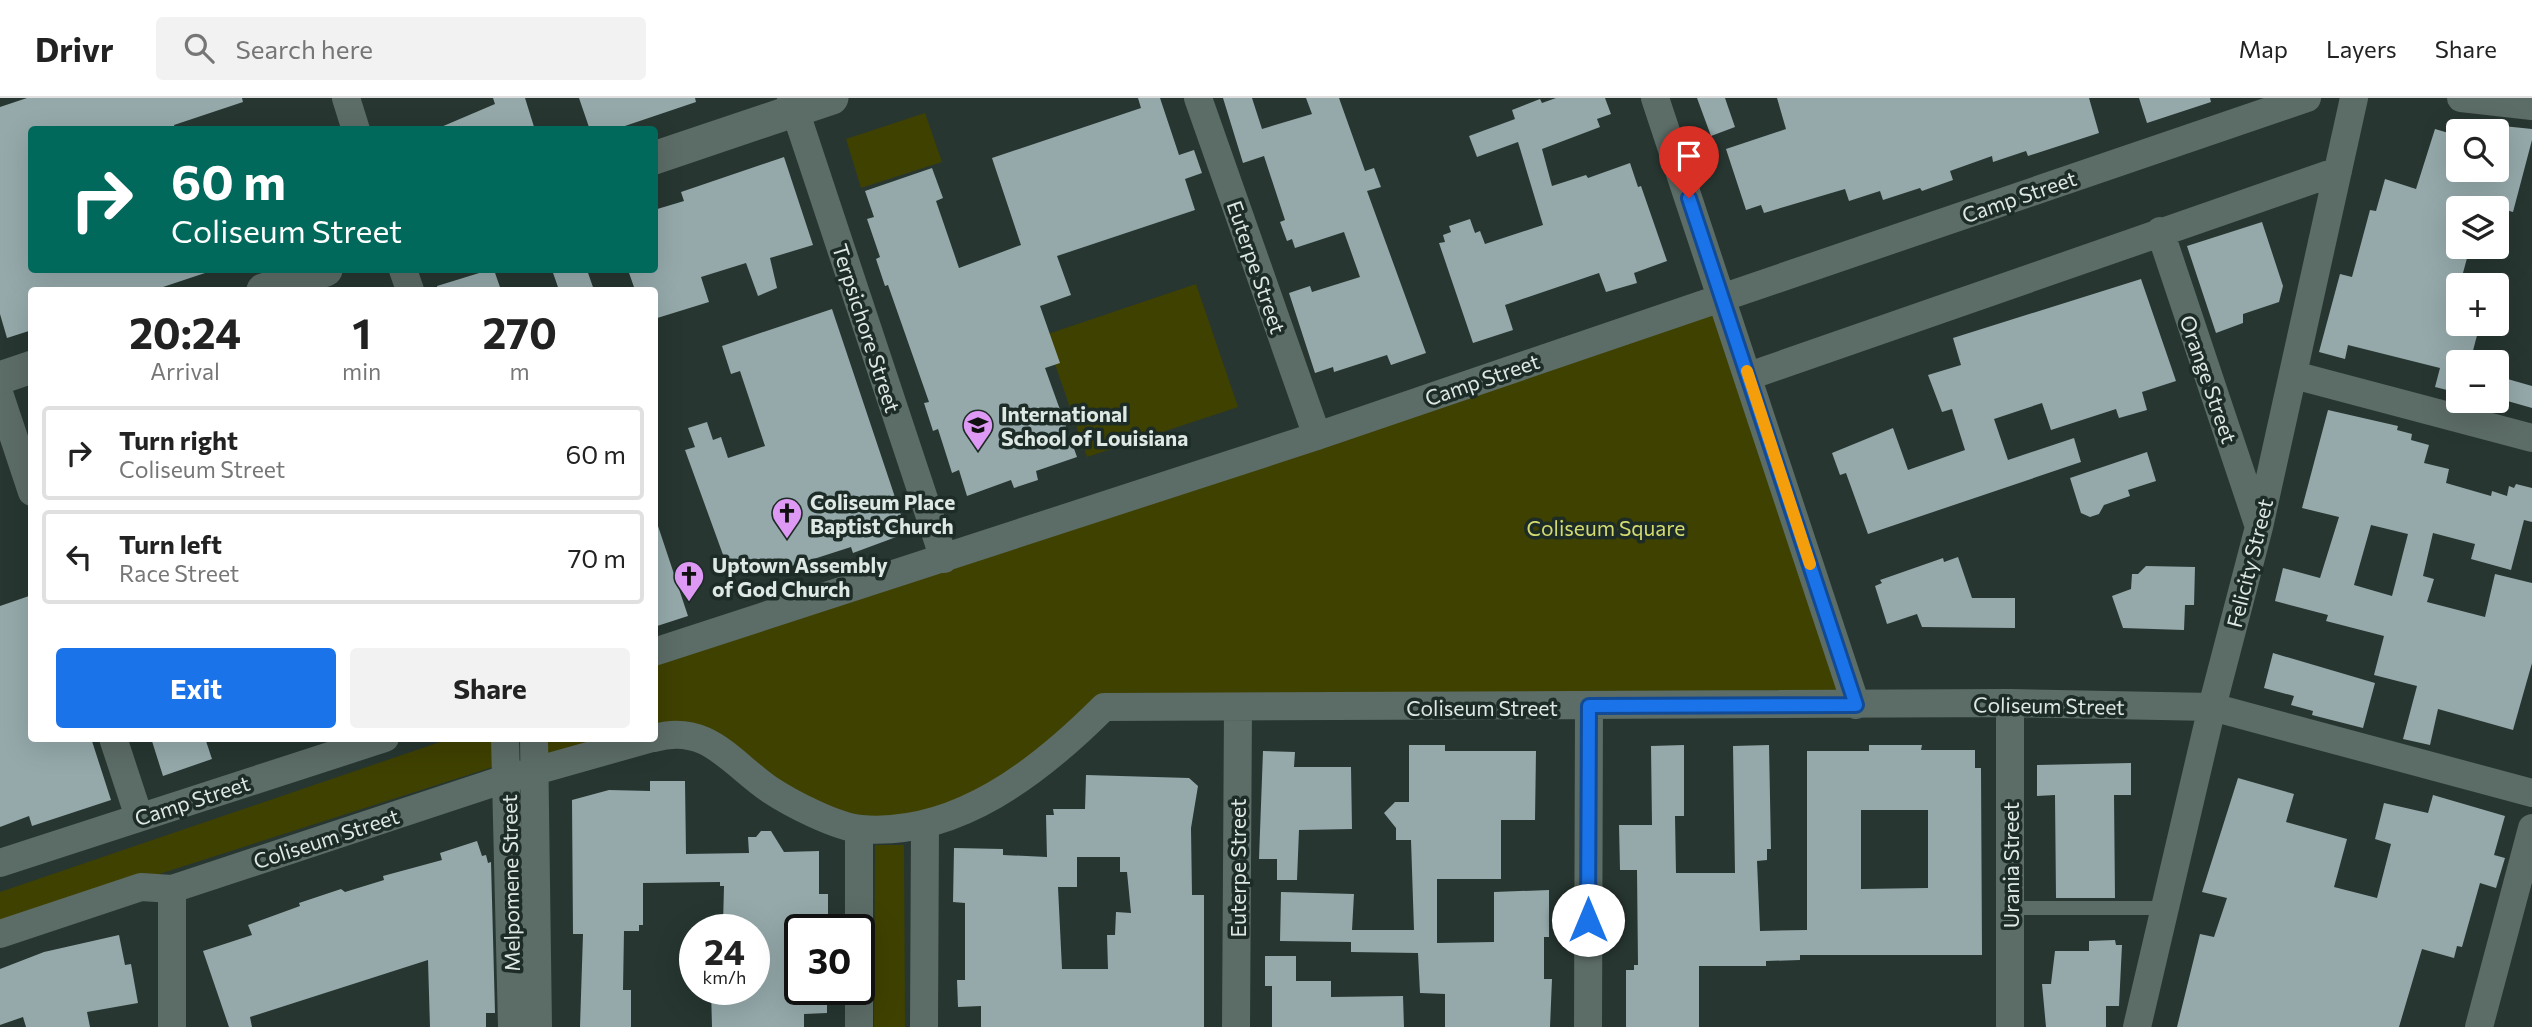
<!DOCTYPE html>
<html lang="en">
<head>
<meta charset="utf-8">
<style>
  :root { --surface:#fff; --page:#f2f2f2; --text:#222; --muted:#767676; --line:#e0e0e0; --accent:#1a73e8 }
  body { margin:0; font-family:Commissioner,sans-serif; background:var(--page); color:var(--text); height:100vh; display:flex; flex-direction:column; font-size:26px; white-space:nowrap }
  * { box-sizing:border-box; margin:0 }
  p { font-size:23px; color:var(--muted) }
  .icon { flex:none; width:38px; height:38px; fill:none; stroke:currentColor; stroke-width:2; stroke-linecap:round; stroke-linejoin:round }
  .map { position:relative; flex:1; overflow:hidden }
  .panel { position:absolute; left:28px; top:189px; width:630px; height:455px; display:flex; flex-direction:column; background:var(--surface); border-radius:7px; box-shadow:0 7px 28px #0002 }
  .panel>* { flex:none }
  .banner { position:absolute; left:28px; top:28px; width:630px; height:147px; border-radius:7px; box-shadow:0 7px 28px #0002; background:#00695c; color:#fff; overflow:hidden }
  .tools { position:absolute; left:2446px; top:21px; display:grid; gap:14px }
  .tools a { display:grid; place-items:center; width:63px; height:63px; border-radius:7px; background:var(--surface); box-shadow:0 7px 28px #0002; font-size:35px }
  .speed { position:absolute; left:679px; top:816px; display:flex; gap:14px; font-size:35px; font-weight:700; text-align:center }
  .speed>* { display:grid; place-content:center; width:91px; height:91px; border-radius:50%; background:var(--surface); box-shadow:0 7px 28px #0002; line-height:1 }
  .speed small { font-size:18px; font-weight:400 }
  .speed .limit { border:4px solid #111; border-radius:10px; background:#fff; color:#111 }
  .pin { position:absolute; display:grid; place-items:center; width:60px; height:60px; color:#fff; margin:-72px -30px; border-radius:50% 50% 50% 0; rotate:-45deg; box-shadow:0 0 7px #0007 }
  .pin .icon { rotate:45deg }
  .me { position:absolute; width:77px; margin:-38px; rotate:0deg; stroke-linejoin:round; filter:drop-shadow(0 0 5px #0008) }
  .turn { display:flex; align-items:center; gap:24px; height:147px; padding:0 28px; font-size:32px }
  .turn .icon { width:91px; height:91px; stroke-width:2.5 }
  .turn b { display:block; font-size:49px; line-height:60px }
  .eta { display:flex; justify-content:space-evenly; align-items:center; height:119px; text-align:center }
  .eta b { font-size:42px; font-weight:700; line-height:49px }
  .action { display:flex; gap:14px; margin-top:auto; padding:14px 28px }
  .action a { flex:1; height:80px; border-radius:7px; background:var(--accent); color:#fff; font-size:28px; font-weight:700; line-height:80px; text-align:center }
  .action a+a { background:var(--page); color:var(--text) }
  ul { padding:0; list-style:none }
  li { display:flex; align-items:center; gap:21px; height:94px; margin:0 14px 10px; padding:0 14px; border:4px solid var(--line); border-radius:7px }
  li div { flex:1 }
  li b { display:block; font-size:26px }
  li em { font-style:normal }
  header { display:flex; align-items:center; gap:42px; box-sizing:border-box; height:98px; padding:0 35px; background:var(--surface); border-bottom:2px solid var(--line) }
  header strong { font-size:33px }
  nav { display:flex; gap:38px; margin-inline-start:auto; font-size:24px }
  .search { width:490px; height:63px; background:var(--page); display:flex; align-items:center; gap:18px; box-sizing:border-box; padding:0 24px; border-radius:7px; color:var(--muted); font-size:26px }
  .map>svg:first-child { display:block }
</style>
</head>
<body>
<header>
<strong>Drivr</strong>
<div class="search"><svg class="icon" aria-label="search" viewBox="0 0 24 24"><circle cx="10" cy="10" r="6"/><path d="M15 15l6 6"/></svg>Search here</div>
<nav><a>Map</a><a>Layers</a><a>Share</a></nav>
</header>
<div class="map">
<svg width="2532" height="929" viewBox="0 0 2532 929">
  <rect width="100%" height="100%" fill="#273631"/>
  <!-- green -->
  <path fill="#3f4100" d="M 925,15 L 942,64 L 861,90 L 846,41 Z
    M 1196,186 L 1238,309 L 1087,359 L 1045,237 Z
    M 1723,199 L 1856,607 L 1104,609 L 978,707 L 859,731 L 718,649 L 655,640 L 655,554 Z
    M 534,640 L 652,641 L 534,673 Z
    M 449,641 L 498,641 L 499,667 L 0,827 L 0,794 Z
    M 875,747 L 904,747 L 905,929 L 874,929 Z"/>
  <!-- building -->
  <path fill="#95a9aa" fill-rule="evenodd" d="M 27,0 L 242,0 L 243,4 L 174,27 L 175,32 L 32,32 L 32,172 L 205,172 L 205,175 L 154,192 L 32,192 L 32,232 L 7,240 L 0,216 L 0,9 Z
    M 493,0 L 525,0 L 535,32 L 434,32 L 495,6 Z
    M 579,0 L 695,0 L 696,4 L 613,32 L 590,32 Z
    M 1138,0 L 1160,0 L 1179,57 L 1194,52 L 1202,75 L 1185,81 L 1195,112 L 1057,158 L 1071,197 L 1040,208 L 1060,265 L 1045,270 L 1077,359 L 1036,373 L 1038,382 L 1014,390 L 1011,382 L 967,398 L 959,372 L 952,375 L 938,331 L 933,333 L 924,305 L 929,304 L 888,187 L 885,188 L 876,161 L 880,159 L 867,121 L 874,119 L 865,93 L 932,70 L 943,100 L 936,103 L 959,170 L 1021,147 L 992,60 L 1141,10 Z
    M 1223,0 L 1252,0 L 1262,31 L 1312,16 L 1306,0 L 1339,0 L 1365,73 L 1374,70 L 1381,89 L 1367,93 L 1426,255 L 1391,267 L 1387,257 L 1334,274 L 1333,269 L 1315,275 L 1289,195 L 1310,188 L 1312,194 L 1360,179 L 1344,134 L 1295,150 L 1292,141 L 1287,143 L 1280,124 L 1285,122 L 1264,58 L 1243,65 Z
    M 1556,0 L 1605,0 L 1611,16 L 1597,21 L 1600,29 L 1542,51 L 1552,88 L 1586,77 L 1588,80 L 1630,65 L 1638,89 L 1641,88 L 1667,163 L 1634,175 L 1637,185 L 1606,194 L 1599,175 L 1505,207 L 1513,232 L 1473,245 L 1439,145 L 1445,144 L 1443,137 L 1451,134 L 1449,128 L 1470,121 L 1475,135 L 1480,133 L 1485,146 L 1543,127 L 1518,44 L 1477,59 L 1469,38 L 1515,21 L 1512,12 L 1540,1 L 1542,5 Z
    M 1697,0 L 1725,0 L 1735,29 L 1711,38 Z
    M 1777,0 L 2089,0 L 2099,35 L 2028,58 L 2026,53 L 1993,64 L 1992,58 L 1950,73 L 1953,82 L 1922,93 L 1920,90 L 1883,102 L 1880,93 L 1849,103 L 1845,91 L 1764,115 L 1761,107 L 1746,112 L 1726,51 L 1786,31 Z
    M 2139,0 L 2210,0 L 2211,4 L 2147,25 Z
    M 2503,28 L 2532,31 L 2532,42 L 2513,114 L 2459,99 L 2459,149 L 2470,149 L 2453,212 L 2459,214 L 2459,226 L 2480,226 L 2470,264 L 2459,264 L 2459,295 L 2435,289 L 2440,270 L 2348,247 L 2345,261 L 2319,254 L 2340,176 L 2352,179 L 2370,112 L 2376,113 L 2385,81 L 2416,91 L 2435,31 L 2459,38 L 2459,72 L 2497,72 L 2497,50 Z
    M 784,59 L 813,147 L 770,160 L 777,190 L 758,198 L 746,165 L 701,179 L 709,204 L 654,221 L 654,192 L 635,192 L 628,172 L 654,172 L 654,112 L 684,103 L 681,94 Z
    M 2262,124 L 2283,188 L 2279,204 L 2243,216 L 2243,225 L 2216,235 L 2187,148 Z
    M 489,172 L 494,172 L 501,192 L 438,192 L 437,188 Z
    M 552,172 L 587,172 L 594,192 L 559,192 Z
    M 2141,181 L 2176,283 L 2142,294 L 2147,312 L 2119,320 L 2116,311 L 2051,332 L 2042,305 L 1994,321 L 2008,362 L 2074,340 L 2081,364 L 1868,436 L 1846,375 L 1840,377 L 1832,355 L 1893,330 L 1908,372 L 1965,352 L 1952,311 L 1942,314 L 1928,277 L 1961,267 L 1953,240 Z
    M 832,211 L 907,435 L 853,455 L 851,449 L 770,475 L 766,464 L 730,476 L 685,352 L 695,349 L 688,330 L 707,324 L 713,342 L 721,339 L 728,360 L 765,348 L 740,273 L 731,276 L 722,248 Z
    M 2497,278 L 2532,288 L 2532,310 L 2497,300 Z
    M 2328,312 L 2398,328 L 2397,332 L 2412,336 L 2411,342 L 2429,347 L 2424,365 L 2449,371 L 2446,385 L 2491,398 L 2492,393 L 2507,398 L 2509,388 L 2514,390 L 2516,386 L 2532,390 L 2532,424 L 2524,422 L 2511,472 L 2471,461 L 2475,446 L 2433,435 L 2423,478 L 2434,481 L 2427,504 L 2485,519 L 2495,476 L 2532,485 L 2532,565 L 2513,632 L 2438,611 L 2430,647 L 2403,641 L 2417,588 L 2374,577 L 2384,538 L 2326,523 L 2328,517 L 2275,503 L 2283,470 L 2320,480 L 2339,419 L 2302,410 ZM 2371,427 L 2408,436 L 2392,498 L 2354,487 Z
    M 2147,354 L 2156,383 L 2128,392 L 2130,398 L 2104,407 L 2099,416 L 2090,419 L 2081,415 L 2070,380 Z
    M 654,428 L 658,428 L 688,518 L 654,529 Z
    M 1958,459 L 1972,500 L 2015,500 L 2015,530 L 1922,529 L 1917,516 L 1887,526 L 1875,488 L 1882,485 L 1880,482 L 1943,460 L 1944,464 Z
    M 2146,468 L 2195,469 L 2194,507 L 2185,507 L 2184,532 L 2123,530 L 2112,498 L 2131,491 L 2132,476 L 2138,476 Z
    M 32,497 L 32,640 L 91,640 L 111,702 L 32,728 L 29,718 L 0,729 L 0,508 Z
    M 2273,555 L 2375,585 L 2363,630 L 2312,617 L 2313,613 L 2291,607 L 2294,598 L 2264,590 Z
    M 151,640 L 205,640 L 212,661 L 163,678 Z
    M 1409,647 L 1445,647 L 1445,653 L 1536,653 L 1535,722 L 1501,722 L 1501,781 L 1437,781 L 1437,845 L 1494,844 L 1494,794 L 1549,792 L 1549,839 L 1544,839 L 1544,881 L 1552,881 L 1550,929 L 1445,929 L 1445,896 L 1420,895 L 1418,855 L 1351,854 L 1351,844 L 1280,843 L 1281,794 L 1354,796 L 1352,832 L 1414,832 L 1411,742 L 1396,742 L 1396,730 L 1384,715 L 1395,704 L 1409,704 Z
    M 1684,647 L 1684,718 L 1675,718 L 1676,775 L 1735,775 L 1733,648 L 1769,647 L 1771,751 L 1767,751 L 1767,762 L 1757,763 L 1760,833 L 1807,832 L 1807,653 L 1869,653 L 1869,647 L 1922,647 L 1921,652 L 1975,652 L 1975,670 L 1981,670 L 1982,857 L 1800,857 L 1800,862 L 1766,863 L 1766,868 L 1699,868 L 1699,929 L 1626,929 L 1626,872 L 1634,872 L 1634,867 L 1638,867 L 1637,772 L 1620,772 L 1619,727 L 1652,727 L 1651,648 ZM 1861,712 L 1928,712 L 1928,790 L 1861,791 Z
    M 1263,653 L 1295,654 L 1294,669 L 1351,669 L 1352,731 L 1299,732 L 1297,782 L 1277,782 L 1277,761 L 1259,761 Z
    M 2131,665 L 2131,697 L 2114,697 L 2115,800 L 2056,800 L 2055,697 L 2037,698 L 2037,667 Z
    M 1086,677 L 1189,680 L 1198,688 L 1191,730 L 1192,797 L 1204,797 L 1204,929 L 981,929 L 981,908 L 958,909 L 957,882 L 965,882 L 965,805 L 953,804 L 954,750 L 1003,751 L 1003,757 L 1047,759 L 1046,717 L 1054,717 L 1053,711 L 1085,711 ZM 1077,759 L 1120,759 L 1120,774 L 1127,774 L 1131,815 L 1116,814 L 1115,837 L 1107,837 L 1108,871 L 1062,871 L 1058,789 L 1077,789 Z
    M 2238,680 L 2294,696 L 2286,724 L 2347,741 L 2334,789 L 2377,800 L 2391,746 L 2375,741 L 2384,705 L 2428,715 L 2433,697 L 2505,718 L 2494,757 L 2505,760 L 2496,790 L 2480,785 L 2462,849 L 2457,848 L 2454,860 L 2422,851 L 2399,929 L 2177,929 L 2200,836 L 2214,839 L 2227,800 L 2202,794 Z
    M 650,683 L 685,683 L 686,756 L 749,755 L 748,739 L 756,739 L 761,733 L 771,733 L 784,754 L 819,753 L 819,796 L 828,796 L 828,831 L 800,831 L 800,891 L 827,891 L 827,915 L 804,916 L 804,929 L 712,929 L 711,891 L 754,891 L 754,828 L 723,827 L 724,788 L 720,788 L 720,784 L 643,785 L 643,827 L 639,827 L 639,833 L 624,833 L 623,892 L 631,892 L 631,929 L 580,929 L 583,836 L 573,836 L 572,702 L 609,692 L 650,693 Z
    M 477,743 L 482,758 L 486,757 L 488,765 L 491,764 L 495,915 L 486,915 L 486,929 L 430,929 L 428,862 L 250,919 L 252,929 L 229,929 L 203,853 L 252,837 L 248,827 L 300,808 L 299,805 L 341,791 L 345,794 L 384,782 L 383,778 L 442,762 L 440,755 Z
    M 119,837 L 125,867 L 131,866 L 138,905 L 87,914 L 90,929 L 26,929 L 23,919 L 0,927 L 0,871 L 44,854 Z
    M 2115,842 L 2116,847 L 2122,847 L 2119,908 L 2106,908 L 2106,929 L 2046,929 L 2042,886 L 2051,886 L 2055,853 L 2089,853 L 2089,843 Z
    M 1265,858 L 1296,858 L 1296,883 L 1331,883 L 1331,899 L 1403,898 L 1404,929 L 1272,929 L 1272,888 L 1265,888 Z"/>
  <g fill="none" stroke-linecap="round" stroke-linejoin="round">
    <!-- service -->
    <path stroke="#5c6c66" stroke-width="14" d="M 2010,810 L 2165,810"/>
    <!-- minor -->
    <path stroke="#5c6c66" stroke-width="28" d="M 346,0 L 356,32
      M 791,0 L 944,461
      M 1198,0 L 1317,338
      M 1655,0 L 1856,607
      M 2461,0 L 2532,8
      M 2160,133 L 2259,429
      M 403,172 L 410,192
      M 2294,277 L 2532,340
      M 1749,278 L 2338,73
      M 0,298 L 32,394
      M 654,554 L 1317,338 L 2307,0
      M 2010,605 L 2010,929
      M 113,640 L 139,719
      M 505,640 L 512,929
      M 534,640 L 538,929
      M 654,640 C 707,625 730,664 769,691 C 790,705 836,729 861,731 C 957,739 1040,673 1104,609 L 2010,605 L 2212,609 L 2532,695
      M 0,765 L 385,640
      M 172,791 L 172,929
      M 859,831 L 859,731
      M 0,836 L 141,789 L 172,791 L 496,684 L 652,640
      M 859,929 L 859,891
      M 924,929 L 925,727
      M 1236,929 L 1238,610
      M 1588,929 L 1589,608
      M 2137,929 L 2212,609 L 2259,429 L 2354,0
      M 2479,929 L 2532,730"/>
    <!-- tertiary -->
    <path stroke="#5c6c66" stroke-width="33" d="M 654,60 L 832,0
      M 263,192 L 326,172
      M 0,280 L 32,269"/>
  </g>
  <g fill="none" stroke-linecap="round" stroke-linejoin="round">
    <!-- route casing -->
    <g stroke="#114b97" stroke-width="18">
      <path id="route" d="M 1588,822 L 1589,608 L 1856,607 L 1689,100"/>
    </g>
    <!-- route -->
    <use href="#route" stroke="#1a73e8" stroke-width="12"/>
    <!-- slow -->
    <path stroke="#f59e0b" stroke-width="12" d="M 1747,273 L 1810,466"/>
  </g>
  <!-- icons -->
  <defs>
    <g id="school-pin" transform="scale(1.575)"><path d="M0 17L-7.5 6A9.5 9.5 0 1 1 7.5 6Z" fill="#dd99f3" stroke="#1d2c27"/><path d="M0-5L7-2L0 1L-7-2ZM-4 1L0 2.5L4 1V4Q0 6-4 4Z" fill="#111"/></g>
    <g id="church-pin" transform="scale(1.575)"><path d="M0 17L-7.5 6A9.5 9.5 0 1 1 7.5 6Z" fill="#dd99f3" stroke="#1d2c27"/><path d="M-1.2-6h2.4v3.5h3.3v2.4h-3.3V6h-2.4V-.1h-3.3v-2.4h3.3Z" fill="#111"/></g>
  </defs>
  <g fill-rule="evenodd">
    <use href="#school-pin" x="978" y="327"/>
    <use href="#church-pin" x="787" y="415"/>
    <use href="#church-pin" x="689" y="478"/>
  </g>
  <g text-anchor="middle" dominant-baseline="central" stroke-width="7" stroke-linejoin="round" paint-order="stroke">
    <!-- street labels -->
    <g font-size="21" fill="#dee8e4" stroke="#1d2c27">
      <text transform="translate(2019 98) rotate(-19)">Camp Street</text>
      <text transform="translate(1257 169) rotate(71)">Euterpe Street</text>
      <text transform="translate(867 230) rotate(72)">Terpsichore Street</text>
      <text transform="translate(1482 281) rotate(-19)">Camp Street</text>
      <text transform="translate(2209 281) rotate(71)">Orange Street</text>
      <text transform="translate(2249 465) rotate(-76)">Felicity Street</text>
      <text transform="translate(2049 607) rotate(1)">Coliseum Street</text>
      <text x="1482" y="609">Coliseum Street</text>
      <text transform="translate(192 702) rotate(-18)">Camp Street</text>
      <text transform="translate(326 740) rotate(-18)">Coliseum Street</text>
      <text transform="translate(2010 767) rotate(-90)">Urania Street</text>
      <text transform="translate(1237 770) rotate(-90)">Euterpe Street</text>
      <text transform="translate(510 785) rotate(-91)">Melpomene Street</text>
    </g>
    <!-- poi labels -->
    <g font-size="21" font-weight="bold" fill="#dee8e4" stroke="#1d2c27" text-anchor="start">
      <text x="1001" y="315">International<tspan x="1001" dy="24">School of Louisiana</tspan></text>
      <text x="810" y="403">Coliseum Place<tspan x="810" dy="24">Baptist Church</tspan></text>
      <text x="712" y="466">Uptown Assembly<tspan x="712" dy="24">of God Church</tspan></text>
    </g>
    <!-- park labels -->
    <g font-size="21" fill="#d4db70" stroke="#1d2c27">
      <text x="1606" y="429">Coliseum Square</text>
    </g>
  </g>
</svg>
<div class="tools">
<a><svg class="icon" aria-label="search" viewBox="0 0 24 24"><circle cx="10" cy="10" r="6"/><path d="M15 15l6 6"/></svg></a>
<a><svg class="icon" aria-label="layers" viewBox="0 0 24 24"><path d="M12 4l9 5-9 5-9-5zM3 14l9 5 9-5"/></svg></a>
<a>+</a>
<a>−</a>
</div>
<div class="speed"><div>24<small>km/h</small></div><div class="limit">30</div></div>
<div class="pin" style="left:1689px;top:100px;background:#d93025"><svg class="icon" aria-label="arrive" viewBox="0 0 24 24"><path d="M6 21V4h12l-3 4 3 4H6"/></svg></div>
<svg class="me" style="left:1588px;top:822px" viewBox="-20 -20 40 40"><circle r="19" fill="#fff"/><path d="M0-13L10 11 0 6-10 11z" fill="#1a73e8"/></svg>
<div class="banner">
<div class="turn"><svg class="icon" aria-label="right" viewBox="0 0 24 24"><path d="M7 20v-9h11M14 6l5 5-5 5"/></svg><div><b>60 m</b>Coliseum Street</div></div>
</div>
<section class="panel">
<div class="eta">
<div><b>20:24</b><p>Arrival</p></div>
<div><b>1</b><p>min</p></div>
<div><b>270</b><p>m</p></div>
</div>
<ul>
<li><svg class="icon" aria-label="right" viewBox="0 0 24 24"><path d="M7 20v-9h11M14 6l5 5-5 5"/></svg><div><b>Turn right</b><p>Coliseum Street</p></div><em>60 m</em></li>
<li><svg class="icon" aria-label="left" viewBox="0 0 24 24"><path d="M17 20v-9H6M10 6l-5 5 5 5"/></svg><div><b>Turn left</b><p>Race Street</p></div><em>70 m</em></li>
</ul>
<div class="action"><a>Exit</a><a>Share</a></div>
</section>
</div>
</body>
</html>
